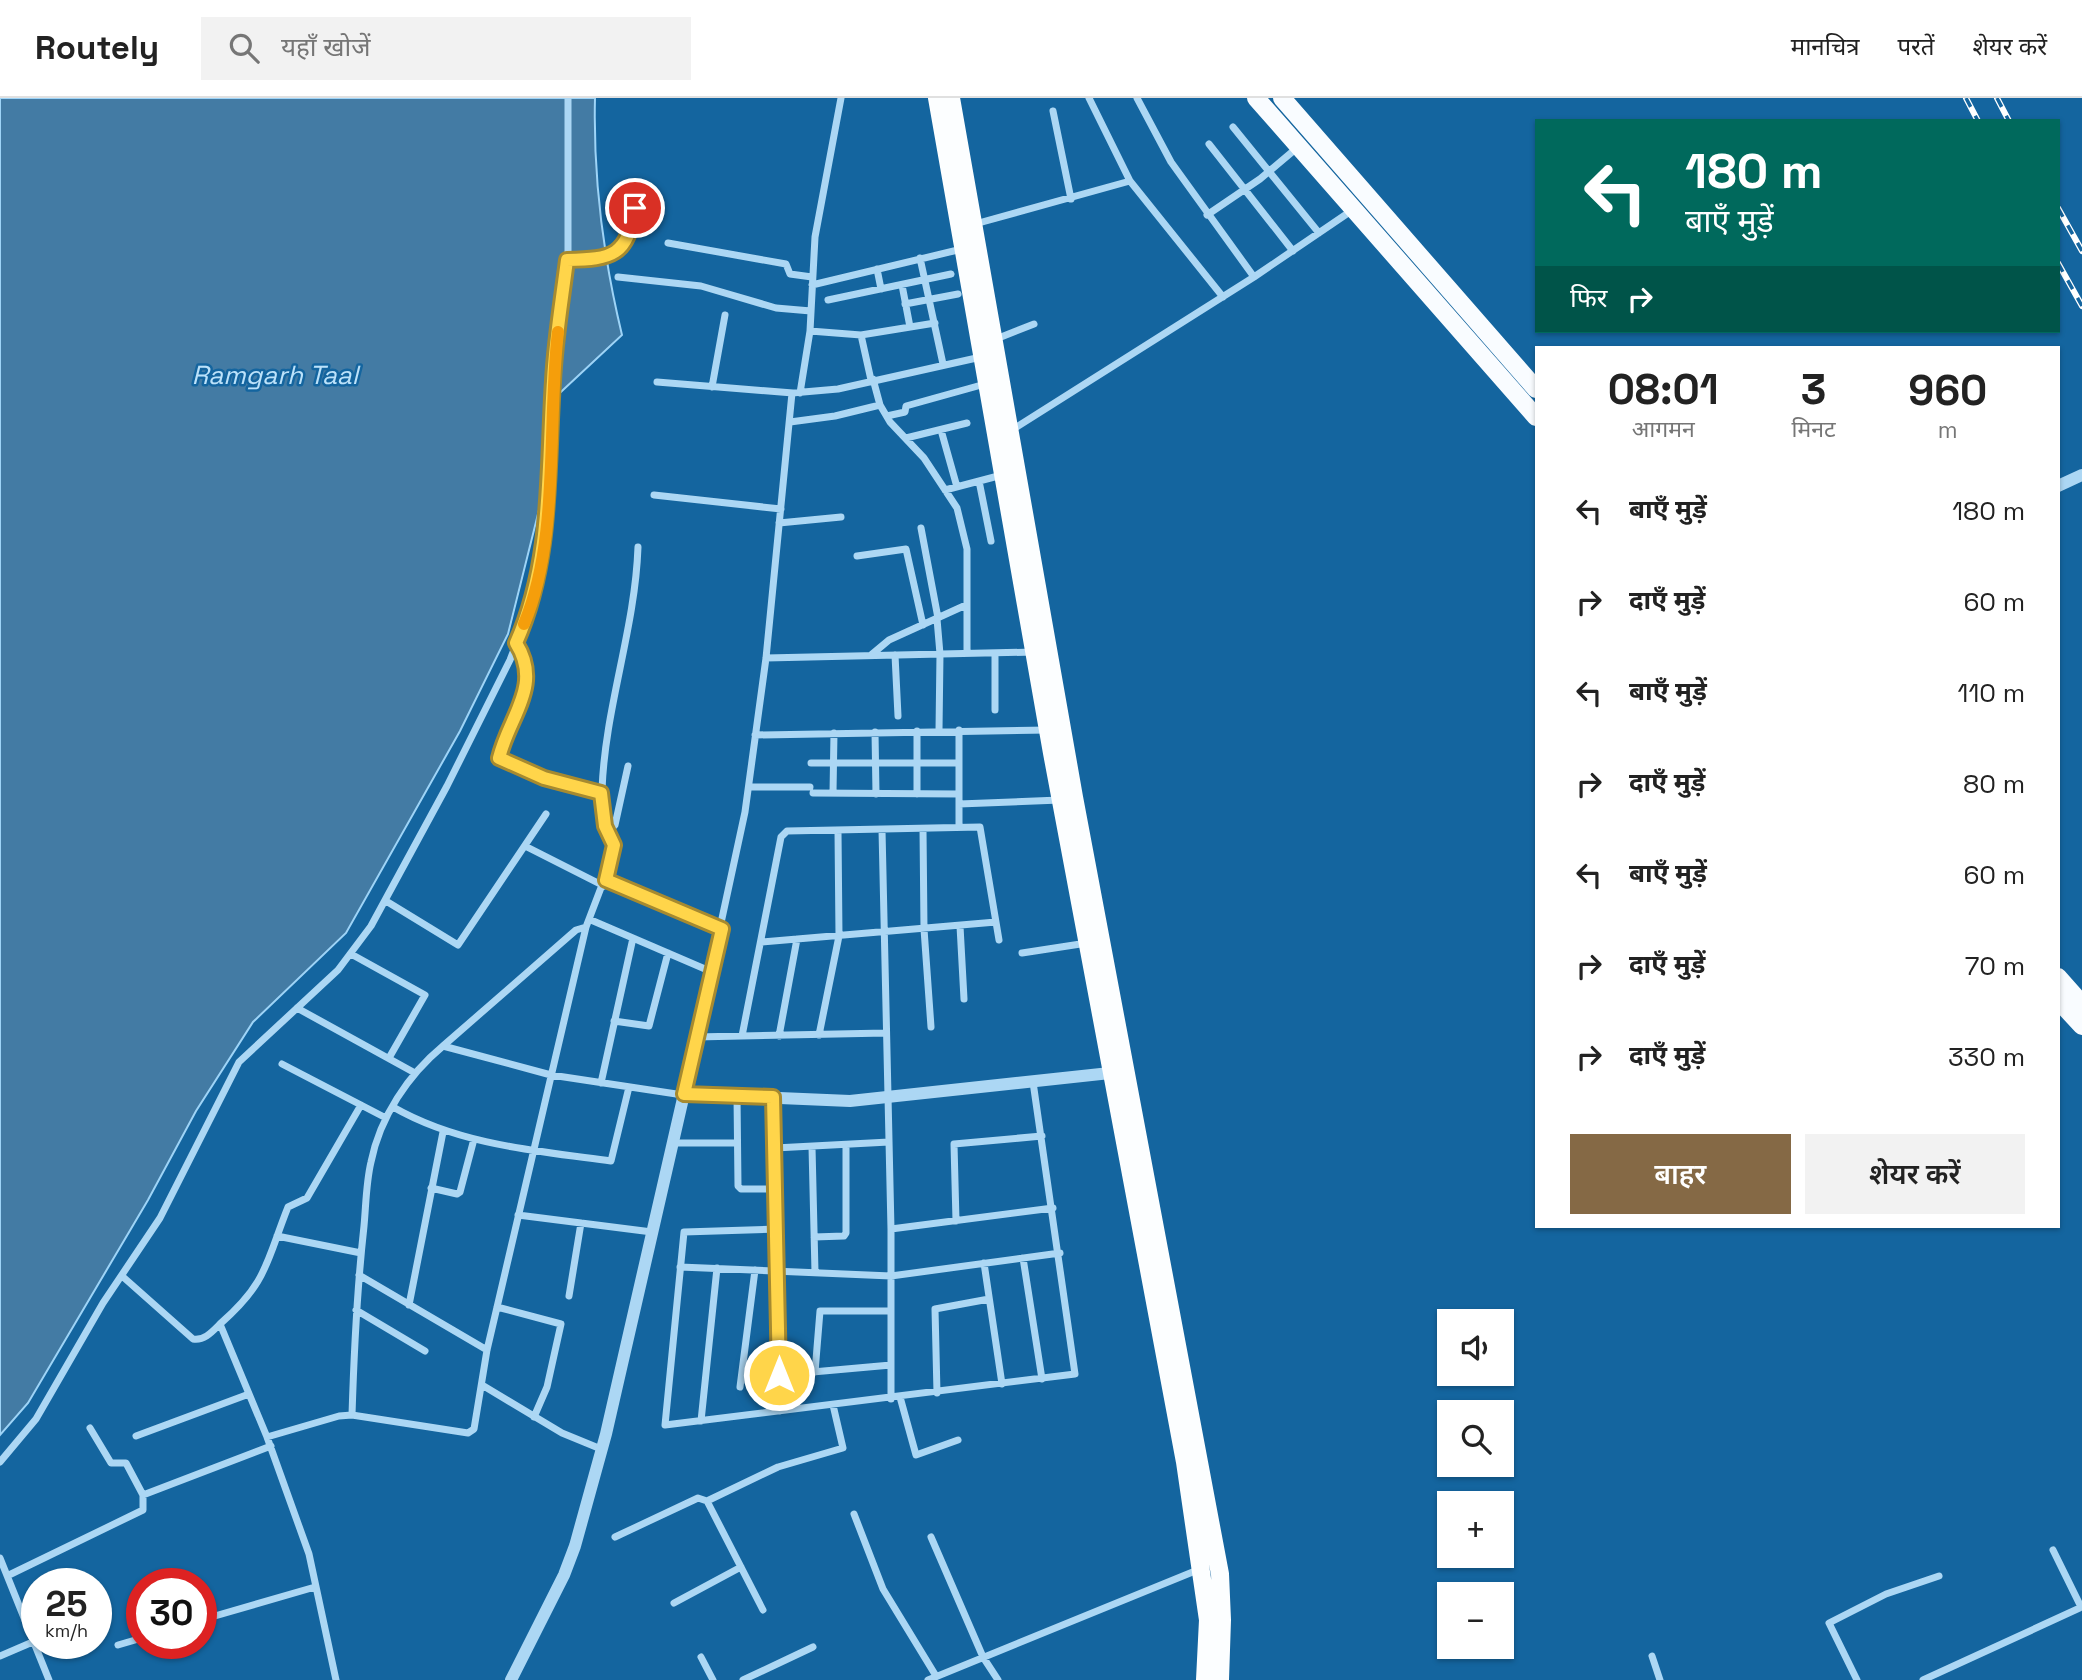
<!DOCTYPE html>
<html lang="hi">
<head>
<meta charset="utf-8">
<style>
  :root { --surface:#fff; --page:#f2f2f2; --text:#222; --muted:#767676; --line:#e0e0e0; --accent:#856945 }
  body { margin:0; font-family:"Space Grotesk","Noto Sans Devanagari",sans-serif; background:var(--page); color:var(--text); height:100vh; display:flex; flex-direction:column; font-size:26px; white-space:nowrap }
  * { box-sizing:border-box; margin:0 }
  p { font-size:23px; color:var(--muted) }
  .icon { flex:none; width:38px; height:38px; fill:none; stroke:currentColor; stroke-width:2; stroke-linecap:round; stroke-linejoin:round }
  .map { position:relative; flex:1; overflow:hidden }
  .sheet { position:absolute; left:1535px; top:248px; width:525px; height:882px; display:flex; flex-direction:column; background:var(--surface); border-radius:0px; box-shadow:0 2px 5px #0004 }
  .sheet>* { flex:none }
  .top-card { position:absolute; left:1535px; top:21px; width:525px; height:214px; border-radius:0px; box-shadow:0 2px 5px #0004; background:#00695c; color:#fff; overflow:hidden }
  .tools { position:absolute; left:1437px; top:1211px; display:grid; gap:14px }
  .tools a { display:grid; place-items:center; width:77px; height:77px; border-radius:0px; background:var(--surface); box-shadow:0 2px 5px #0004; font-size:35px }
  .speed { position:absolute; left:21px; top:1470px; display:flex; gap:14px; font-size:35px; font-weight:700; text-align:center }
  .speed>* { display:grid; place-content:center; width:91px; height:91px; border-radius:50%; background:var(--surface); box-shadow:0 2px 5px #0004; line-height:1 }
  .speed small { font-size:18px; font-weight:400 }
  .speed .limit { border:10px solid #d22; background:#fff; color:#111 }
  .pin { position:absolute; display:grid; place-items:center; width:60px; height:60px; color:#fff; margin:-30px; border:4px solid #fff; border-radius:50%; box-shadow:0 2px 7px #0007 }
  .me { position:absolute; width:77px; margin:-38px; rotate:0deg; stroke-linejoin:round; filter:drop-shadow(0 0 5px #0008) }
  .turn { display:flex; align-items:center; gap:24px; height:147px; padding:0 35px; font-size:32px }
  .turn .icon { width:91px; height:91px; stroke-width:2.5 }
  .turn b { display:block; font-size:49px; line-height:60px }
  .then { display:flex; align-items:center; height:66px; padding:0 35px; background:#0003; gap:14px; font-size:26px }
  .eta { display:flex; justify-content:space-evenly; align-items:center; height:119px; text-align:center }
  .eta b { font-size:42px; font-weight:600; line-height:49px }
  .cta { display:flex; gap:14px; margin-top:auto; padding:14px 35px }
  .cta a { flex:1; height:80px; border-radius:0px; background:var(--accent); color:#fff; font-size:28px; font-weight:600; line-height:80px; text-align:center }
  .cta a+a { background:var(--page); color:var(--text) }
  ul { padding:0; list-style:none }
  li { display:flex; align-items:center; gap:21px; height:91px; padding:0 35px }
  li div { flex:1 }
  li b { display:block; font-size:26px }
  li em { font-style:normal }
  header { display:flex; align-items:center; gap:42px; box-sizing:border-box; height:98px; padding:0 35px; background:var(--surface); border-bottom:2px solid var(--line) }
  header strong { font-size:33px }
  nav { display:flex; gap:38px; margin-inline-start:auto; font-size:24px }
  .search { width:490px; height:63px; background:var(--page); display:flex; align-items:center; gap:18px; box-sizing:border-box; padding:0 24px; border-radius:0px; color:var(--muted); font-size:26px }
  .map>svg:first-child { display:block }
</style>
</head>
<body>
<header>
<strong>Routely</strong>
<div class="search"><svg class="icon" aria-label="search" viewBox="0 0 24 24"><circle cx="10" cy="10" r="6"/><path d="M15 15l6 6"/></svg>यहाँ खोजें</div>
<nav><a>मानचित्र</a><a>परतें</a><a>शेयर करें</a></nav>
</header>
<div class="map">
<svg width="2082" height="1582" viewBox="0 0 2082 1582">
  <rect width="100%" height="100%" fill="#14659f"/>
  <!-- water -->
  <path fill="#437ba4" stroke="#9ed4f7" stroke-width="2" d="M 0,0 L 595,0 C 593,82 603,158 622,237 L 548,306 L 546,384 L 508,536 L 460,633 L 346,835 L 253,924 L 196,1013 L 148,1102 L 28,1305 L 0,1337 Z"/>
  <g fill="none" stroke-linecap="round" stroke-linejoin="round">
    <!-- minor -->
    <path stroke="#acd7f4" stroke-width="7" d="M 1089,0 L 1130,83 L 1223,199
      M 1137,0 L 1171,64 L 1254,179
      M 1053,13 L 1071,101
      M 1233,29 L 1319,135
      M 1209,46 L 1293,153
      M 1207,117 L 1260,81 L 1298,49
      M 975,126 L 1130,83
      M 668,145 L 786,166 L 790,176 L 812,179
      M 920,160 L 943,266
      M 567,161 C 613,161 627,158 635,110
      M 877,171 L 881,191
      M 618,179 L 701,188 L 776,210 L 811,213
      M 812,187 L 962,151
      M 902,187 L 910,229
      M 828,202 L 951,176
      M 905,206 L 958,196
      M 810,233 L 861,237 L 935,225
      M 861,237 L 871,282
      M 996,241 L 1034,226
      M 873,281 L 880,307 L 890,324 L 924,360 L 957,410 L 967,451 L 967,555
      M 657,284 L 793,295
      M 712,289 L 725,217
      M 800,295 L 810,233 L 815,139 L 841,0
      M 887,318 L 905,314 L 906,308 L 985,286
      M 790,324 L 835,318 L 880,307
      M 941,332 L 957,389
      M 1012,332 L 1254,179 L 1354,111
      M 906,340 L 967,325
      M 979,383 L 991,443
      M 945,392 L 1002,377
      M 654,397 L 781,411
      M 779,425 L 841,419
      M 921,430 L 938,520
      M 857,458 L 906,451 L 923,527
      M 937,521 L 940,556 L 939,632
      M 516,545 L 527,564 L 527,578 L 499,660 L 544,680 L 602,695
      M 995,555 L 995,612
      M 871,557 L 889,542 L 966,507
      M 895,557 L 898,618
      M 766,560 L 1034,554
      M 959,632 L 959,729
      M 917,633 L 917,696
      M 875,634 L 876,696
      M 755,637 L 1048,632
      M 811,665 L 959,665
      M 749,689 L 810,689
      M 813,695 L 959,696
      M 833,695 L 834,635
      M 959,706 L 1060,702
      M 923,731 L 924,831 L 931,929
      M 882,732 L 891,1131 L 891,1301
      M 607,735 L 615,727 L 628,668
      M 525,748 L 604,788
      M 606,782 L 722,831
      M 386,803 L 458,847 L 546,716
      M 591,822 L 712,874
      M 960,828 L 964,901
      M 761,844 L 996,824
      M 1022,855 L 1087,845
      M 351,856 L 425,897 L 389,960
      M 297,910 L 415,975
      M 614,923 L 649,928 L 668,855
      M 819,937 L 839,838 L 838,733
      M 742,938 L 781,739 L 787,733 L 980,729 L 999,842
      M 779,938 L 797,841
      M 696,939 L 886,935
      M 443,948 L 576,832 L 586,829
      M 282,966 L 386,1020
      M 601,985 L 633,840
      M 684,996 L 745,714 L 766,560 L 792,295 L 838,291 L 981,259
      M 737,998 L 738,1088 L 741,1091 L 777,1091
      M 773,999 L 780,1313
      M 393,1009 C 459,1047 537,1053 611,1063 L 629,989
      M 672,1045 L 737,1045
      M 812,1049 L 815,1174
      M 775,1050 L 889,1044
      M 431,1090 L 457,1096 L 460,1094 L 474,1041
      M 518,1117 L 652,1134
      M 956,1123 L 954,1046 L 1042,1038
      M 778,1131 L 684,1134 L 665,1327 L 1075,1276 L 1033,984
      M 891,1131 L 1053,1110
      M 277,1138 L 361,1155
      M 814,1139 L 844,1138 L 846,1135 L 846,1047
      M 1023,1160 L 1042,1281
      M 984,1165 L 1002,1286
      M 680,1169 L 891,1178 L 1060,1155
      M 359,1177 L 487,1252
      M 122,1178 L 193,1241 C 204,1243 212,1234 220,1226 C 268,1184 266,1164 288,1109 L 307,1100 L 361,1007
      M 569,1198 L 581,1125
      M 409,1207 L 443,1034
      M 497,1209 L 561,1226 L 547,1289 L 534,1319
      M 356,1212 L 425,1253
      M 220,1226 L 267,1339 L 309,1456 L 336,1582
      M 815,1274 L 820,1213 L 891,1213
      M 779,1277 L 891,1267
      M 482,1287 L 562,1335 L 601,1351
      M 740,1289 L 755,1172
      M 937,1295 L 935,1211 L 989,1201
      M 900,1299 L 916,1357 L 958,1342
      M 352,1317 L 468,1335 L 474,1331 L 487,1252 L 586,829 L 615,753 C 614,745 610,741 607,734 C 602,723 601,704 602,692 C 605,609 635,532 638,449
      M 701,1323 L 717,1170
      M 90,1330 L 111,1365 L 126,1365 L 143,1397
      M 136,1338 L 249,1296
      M 267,1339 L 339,1318 L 352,1317 C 354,1253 357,1191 364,1128 C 366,1107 366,1085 371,1064 C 380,1019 408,977 443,948 L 551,977 L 683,997
      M 0,1364 L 36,1321 L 103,1205 L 160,1120 L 239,964 L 338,872 L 371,828 L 447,688 L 510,562 L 531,508 L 543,452 L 553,283 L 568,153 L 568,0
      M 854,1416 L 883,1491 L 936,1578
      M 615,1439 L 698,1400 L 707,1403
      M 931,1439 L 983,1559 L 998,1582
      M 2053,1452 L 2081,1509
      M 0,1460 L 49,1582
      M 9,1477 L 143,1412 L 143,1397 L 271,1348
      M 674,1505 L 741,1469
      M 763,1512 L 707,1403 L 778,1369 L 843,1350 L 833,1307
      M 201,1522 L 315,1489
      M 118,1547 L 142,1540
      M 0,1558 L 35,1543
      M 1652,1558 L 1660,1582
      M 701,1559 L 713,1582
      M 743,1582 L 813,1549
      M 928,1582 L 1200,1471
      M 1857,1582 L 1829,1525 L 1886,1496 L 1939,1478
      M 1923,1582 L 2082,1509"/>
    <!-- tertiary -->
    <path stroke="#acd7f4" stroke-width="12" d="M 2058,388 L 2082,377
      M 511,1582 L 564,1477 L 575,1448 L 606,1336 L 684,996 L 850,1003 L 1110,975"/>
    <!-- primary -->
    <path stroke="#f9fcff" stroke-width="18" d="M 1256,0 L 1536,319
      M 1282,0 L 1536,291
      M 2058,879 L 2082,906
      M 2058,902 L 2082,928"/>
    <!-- trunk -->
    <path stroke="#fcfeff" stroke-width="18" d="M 937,0 L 1052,655 L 1185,1364 L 1208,1522 L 1205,1582
      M 951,0 L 1074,699 L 1220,1476 L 1222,1522 L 1220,1582"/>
    <!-- rail casing -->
    <g stroke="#fff" stroke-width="6">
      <path id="rail" d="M 1966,0 L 1978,23
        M 1997,0 L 2009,23
        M 2058,110 L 2082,153
        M 2058,165 L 2082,208"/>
    </g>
    <!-- rail -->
    <use href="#rail" stroke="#14659f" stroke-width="3.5" stroke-dasharray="10" stroke-linecap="butt"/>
  </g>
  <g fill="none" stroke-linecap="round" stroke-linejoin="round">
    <!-- route casing -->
    <g stroke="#a68a30" stroke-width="18">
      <path id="route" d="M 635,110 C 627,158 613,161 567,162 C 562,202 555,242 553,283 C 547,372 553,462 516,545 C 543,588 509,618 499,660 L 544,680 L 601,695 L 605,728 L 614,747 L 606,782 L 722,831 L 684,996 L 773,999 L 779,1277"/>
    </g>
    <!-- route -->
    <use href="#route" stroke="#ffd54a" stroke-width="12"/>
    <!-- slow -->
    <path stroke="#f59e0b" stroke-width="12" d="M 524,526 C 560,441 547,325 558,234"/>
  </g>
  <g text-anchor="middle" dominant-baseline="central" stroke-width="5" stroke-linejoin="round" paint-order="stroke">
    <!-- water labels -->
    <g font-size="26" font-style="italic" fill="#bce2fa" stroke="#14659f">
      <text x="275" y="277">Ramgarh Taal</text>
    </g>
  </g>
</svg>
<div class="tools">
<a><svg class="icon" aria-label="sound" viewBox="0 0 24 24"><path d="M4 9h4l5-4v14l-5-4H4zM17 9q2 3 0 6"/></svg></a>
<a><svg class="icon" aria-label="search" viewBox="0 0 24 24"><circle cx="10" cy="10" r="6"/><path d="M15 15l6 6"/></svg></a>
<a>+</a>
<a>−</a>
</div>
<div class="speed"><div>25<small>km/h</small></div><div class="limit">30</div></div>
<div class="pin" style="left:635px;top:110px;background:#d93025"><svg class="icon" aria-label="arrive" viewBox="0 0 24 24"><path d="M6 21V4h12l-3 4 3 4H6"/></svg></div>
<svg class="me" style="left:779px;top:1277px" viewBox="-20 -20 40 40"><circle r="17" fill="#ffd54a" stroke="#fff" stroke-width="3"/><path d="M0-11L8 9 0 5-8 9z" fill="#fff"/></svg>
<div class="top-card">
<div class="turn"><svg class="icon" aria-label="left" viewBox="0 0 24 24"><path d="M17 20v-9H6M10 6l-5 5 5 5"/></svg><div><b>180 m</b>बाएँ मुड़ें</div></div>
<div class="then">फिर<svg class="icon" aria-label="right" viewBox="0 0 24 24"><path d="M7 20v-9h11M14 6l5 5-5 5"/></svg></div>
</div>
<section class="sheet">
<div class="eta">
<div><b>08:01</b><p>आगमन</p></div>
<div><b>3</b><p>मिनट</p></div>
<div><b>960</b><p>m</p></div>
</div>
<ul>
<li><svg class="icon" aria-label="left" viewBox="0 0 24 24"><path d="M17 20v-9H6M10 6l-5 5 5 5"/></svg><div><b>बाएँ मुड़ें</b></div><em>180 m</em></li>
<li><svg class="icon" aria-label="right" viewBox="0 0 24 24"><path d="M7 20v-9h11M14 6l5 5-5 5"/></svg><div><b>दाएँ मुड़ें</b></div><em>60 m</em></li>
<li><svg class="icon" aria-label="left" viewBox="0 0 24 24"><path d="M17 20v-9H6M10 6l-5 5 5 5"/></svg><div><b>बाएँ मुड़ें</b></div><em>110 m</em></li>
<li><svg class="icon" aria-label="right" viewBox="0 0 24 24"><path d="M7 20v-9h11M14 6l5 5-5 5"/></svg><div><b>दाएँ मुड़ें</b></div><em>80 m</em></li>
<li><svg class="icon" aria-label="left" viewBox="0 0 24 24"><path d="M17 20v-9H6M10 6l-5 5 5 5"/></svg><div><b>बाएँ मुड़ें</b></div><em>60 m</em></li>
<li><svg class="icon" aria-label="right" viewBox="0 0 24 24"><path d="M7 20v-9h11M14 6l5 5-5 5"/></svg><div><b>दाएँ मुड़ें</b></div><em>70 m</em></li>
<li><svg class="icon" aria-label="right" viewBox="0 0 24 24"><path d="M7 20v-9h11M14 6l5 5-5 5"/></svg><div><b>दाएँ मुड़ें</b></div><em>330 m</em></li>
</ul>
<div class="cta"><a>बाहर</a><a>शेयर करें</a></div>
</section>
</div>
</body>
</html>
